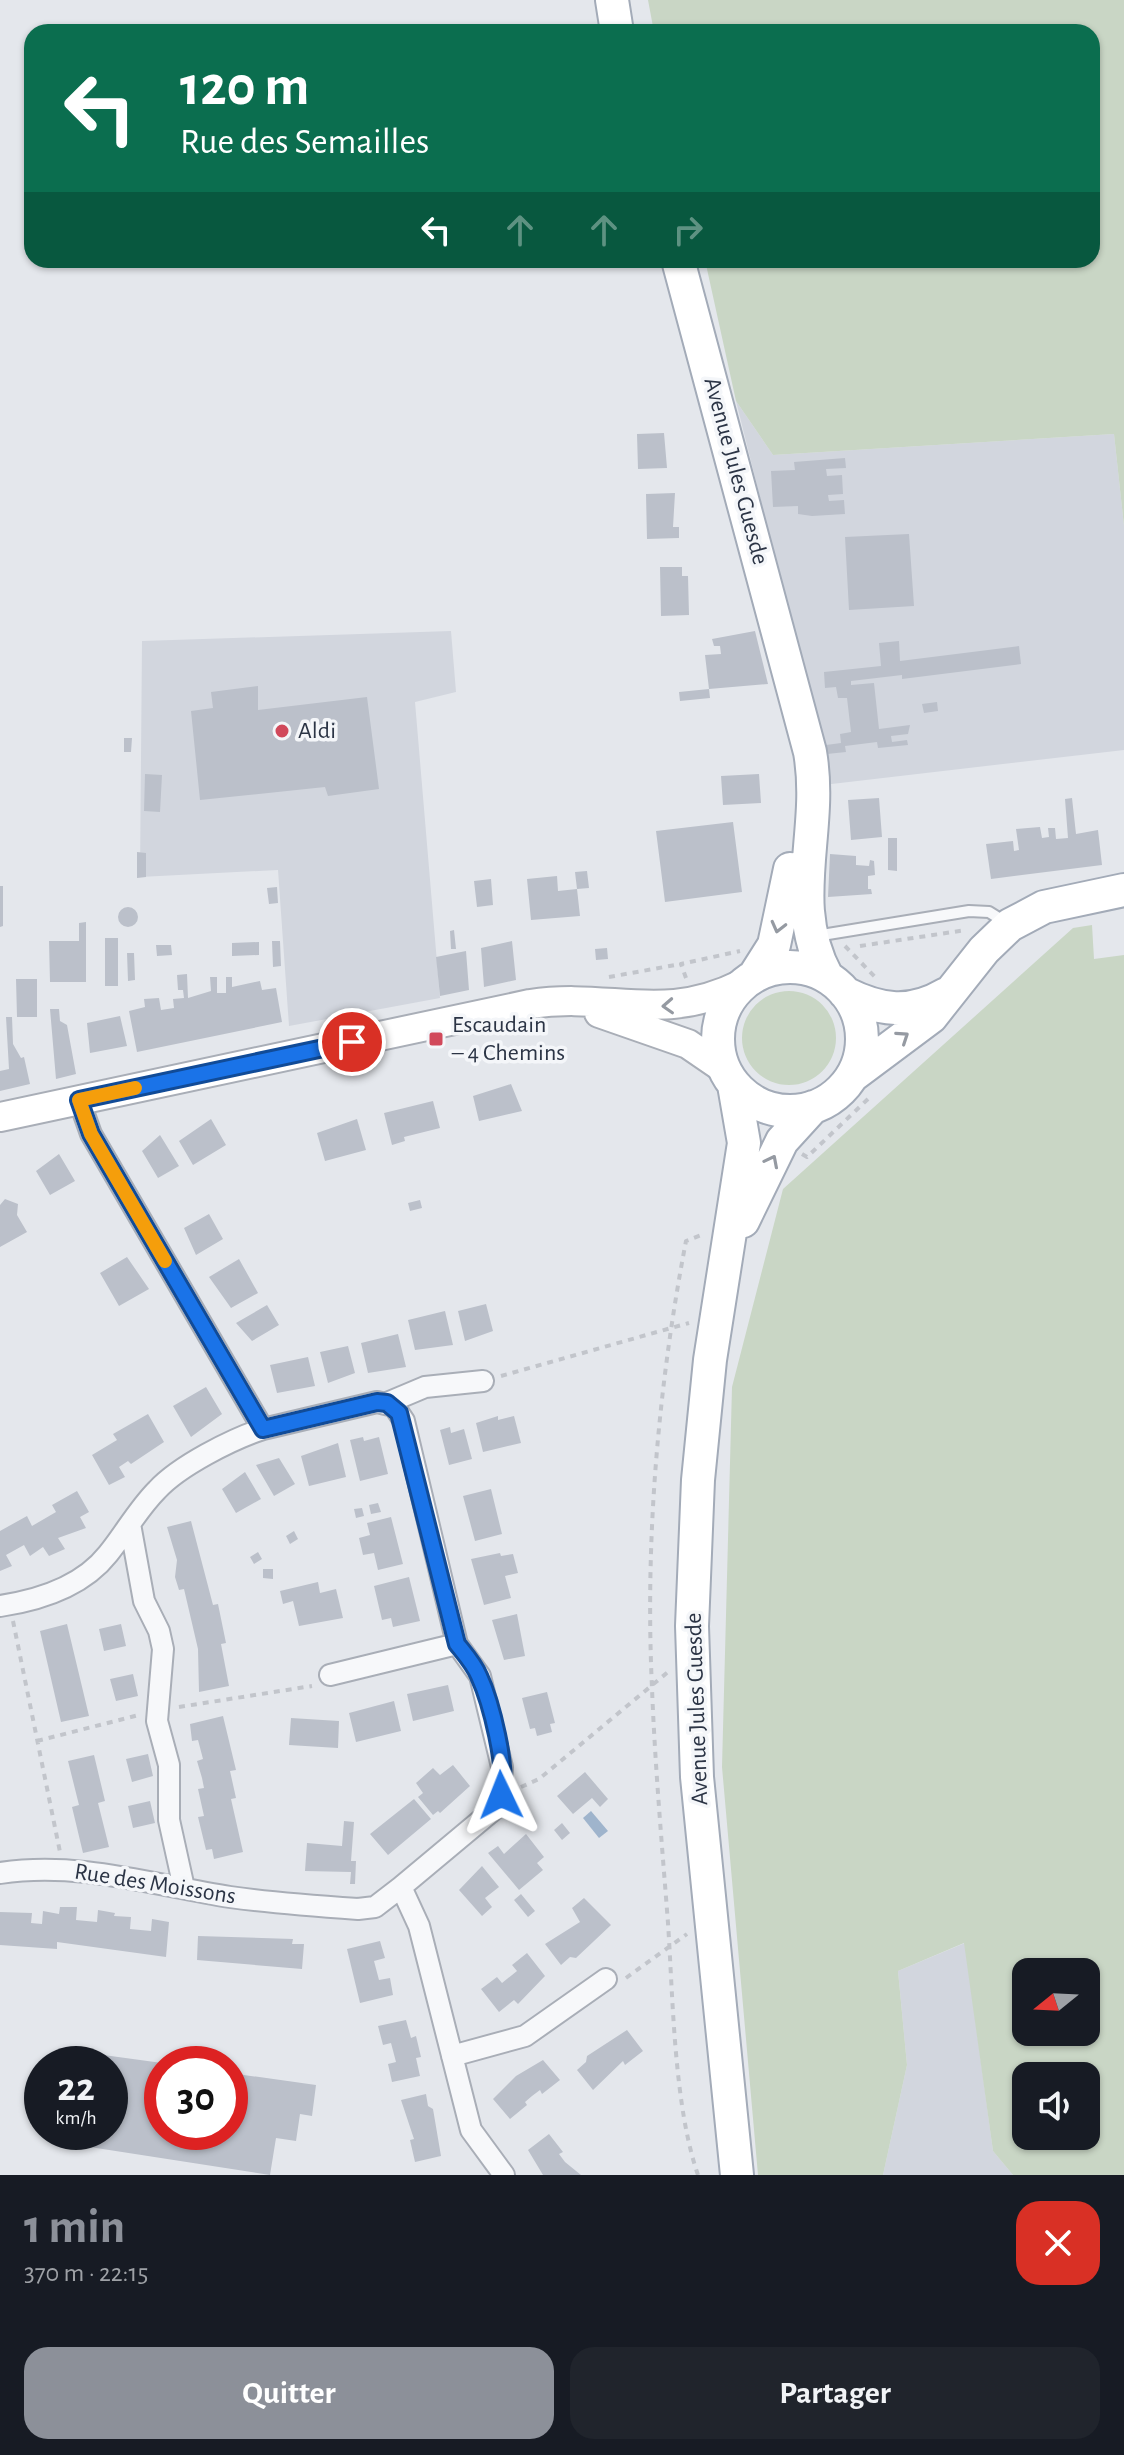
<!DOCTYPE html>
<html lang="fr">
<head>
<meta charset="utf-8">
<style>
  :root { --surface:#171b24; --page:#20242c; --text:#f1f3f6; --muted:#9ea1a6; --accent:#8c9099 }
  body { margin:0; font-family:"Alegreya Sans",sans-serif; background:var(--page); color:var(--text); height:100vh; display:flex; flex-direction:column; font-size:30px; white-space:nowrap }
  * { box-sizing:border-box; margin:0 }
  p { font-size:26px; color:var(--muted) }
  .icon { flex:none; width:44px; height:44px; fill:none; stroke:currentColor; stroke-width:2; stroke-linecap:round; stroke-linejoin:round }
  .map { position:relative; height:2175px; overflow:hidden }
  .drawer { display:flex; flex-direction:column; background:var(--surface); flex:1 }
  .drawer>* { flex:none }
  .banner { position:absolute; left:24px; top:24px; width:1076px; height:244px; border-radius:24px; box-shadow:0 2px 6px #0004; background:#0b6e4f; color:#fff; overflow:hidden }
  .needle { width:52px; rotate:252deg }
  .fabs { position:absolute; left:1012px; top:1958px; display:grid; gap:16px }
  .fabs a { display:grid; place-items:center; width:88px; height:88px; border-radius:16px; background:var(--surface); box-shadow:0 2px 6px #0004; font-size:40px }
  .speed { position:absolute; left:24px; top:2046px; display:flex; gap:16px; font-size:40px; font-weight:700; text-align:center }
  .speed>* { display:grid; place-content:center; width:104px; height:104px; border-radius:50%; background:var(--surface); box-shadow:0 2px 6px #0004; line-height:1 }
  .speed small { font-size:20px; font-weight:400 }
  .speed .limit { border:12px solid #d22; background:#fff; color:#111 }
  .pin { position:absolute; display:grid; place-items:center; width:68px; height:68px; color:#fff; margin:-34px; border:4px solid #fff; border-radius:50%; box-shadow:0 2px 8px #0007 }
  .me { position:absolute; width:88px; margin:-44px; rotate:358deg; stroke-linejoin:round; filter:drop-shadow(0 0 6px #0008) }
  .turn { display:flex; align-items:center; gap:28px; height:168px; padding:0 24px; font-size:36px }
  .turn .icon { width:104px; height:104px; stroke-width:2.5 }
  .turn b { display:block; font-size:56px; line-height:68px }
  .lanes { display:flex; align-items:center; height:76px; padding:0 24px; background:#0003; justify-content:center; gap:40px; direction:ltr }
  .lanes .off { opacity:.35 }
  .round { display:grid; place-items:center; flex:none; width:84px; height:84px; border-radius:24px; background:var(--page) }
  .overview { display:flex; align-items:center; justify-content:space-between; height:136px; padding:0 24px }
  h1 { font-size:48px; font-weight:700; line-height:60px; color:var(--accent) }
  .button { display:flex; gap:16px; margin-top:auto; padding:16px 24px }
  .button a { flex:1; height:92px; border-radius:24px; background:var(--accent); color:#fff; font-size:32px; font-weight:700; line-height:92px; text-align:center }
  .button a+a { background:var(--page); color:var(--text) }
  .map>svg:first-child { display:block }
</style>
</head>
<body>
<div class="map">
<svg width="1124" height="2175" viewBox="0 0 1124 2175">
  <rect width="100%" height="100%" fill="#e4e7ec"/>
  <!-- built -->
  <path fill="#d2d6de" d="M 736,401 L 773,455 L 1114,434 L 1124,526 L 1124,750 L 823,785 L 788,610 Z
    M 451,631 L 456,692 L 415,702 L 440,998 L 289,1026 L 278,870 L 140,877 L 142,641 Z
    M 965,1943 L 993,2151 L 1013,2175 L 883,2175 L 907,2065 L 898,1971 Z"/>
  <!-- green -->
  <path fill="#c9d6c5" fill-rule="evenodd" d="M 648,0 L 1124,0 L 1124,526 L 1114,434 L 773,455 L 736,401 L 705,260 L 1092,260 L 1092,32 L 654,32 Z
    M 1092,925 L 1094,959 L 1124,955 L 1124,2175 L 1013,2175 L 993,2151 L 964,1943 L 898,1971 L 907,2065 L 883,2175 L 758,2175 L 722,1767 L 732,1387 L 783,1189 L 1073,928 ZM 1026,1972 L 1086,1972 L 1086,2032 L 1026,2032 ZM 1026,2076 L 1086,2076 L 1086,2136 L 1026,2136 Z
    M742 1038a47 47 0 1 1 94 0a47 47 0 1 1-94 0Z"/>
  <!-- water -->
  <path fill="#9fb4cc" d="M 591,1811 L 608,1831 L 599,1838 L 583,1818 Z"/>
  <!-- building -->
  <path fill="#bbc0ca" d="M 664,433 L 667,468 L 638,469 L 637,434 Z
    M 845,458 L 846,468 L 826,469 L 827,476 L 842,475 L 843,494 L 828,495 L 829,501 L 844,500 L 845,514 L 812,516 L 798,514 L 798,506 L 773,507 L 771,471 L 795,470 L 794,462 Z
    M 675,493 L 673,527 L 679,527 L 679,538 L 647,539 L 646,494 Z
    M 909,534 L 914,606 L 849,610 L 845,537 Z
    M 660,567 L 682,567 L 682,576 L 688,576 L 689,615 L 661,616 Z
    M 755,631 L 768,684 L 709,689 L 705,655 L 721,654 L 720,646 L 714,646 L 712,639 Z
    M 899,641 L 900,661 L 1019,646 L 1021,664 L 902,679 L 902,675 L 851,681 L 851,685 L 874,683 L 879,729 L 910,725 L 908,734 L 891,736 L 892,742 L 907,740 L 908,745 L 878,748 L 877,742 L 845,746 L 846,752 L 827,754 L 826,745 L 841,743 L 840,734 L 851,732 L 847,698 L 838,698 L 836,687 L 825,688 L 824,672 L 881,666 L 879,643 Z
    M 258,686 L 258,710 L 367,697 L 379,789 L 328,796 L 325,787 L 200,800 L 191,711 L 213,708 L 211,692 Z
    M 709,689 L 710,698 L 680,701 L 679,692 Z
    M 937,702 L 938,711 L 924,713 L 922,704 Z
    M 124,738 L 132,738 L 131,752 L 124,752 Z
    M 145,774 L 162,775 L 160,812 L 144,811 Z
    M 759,774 L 761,803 L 723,805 L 721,776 Z
    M 879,798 L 882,837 L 851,840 L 848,800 Z
    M 1072,798 L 1076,834 L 1098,830 L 1102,865 L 991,879 L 986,844 L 1013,841 L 1014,851 L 1019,850 L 1016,829 L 1040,827 L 1042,838 L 1049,837 L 1048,828 L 1055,828 L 1056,839 L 1068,838 L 1065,799 Z
    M 733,822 L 742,892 L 665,902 L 656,831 Z
    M 888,838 L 897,838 L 897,871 L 888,870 Z
    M 137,852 L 146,853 L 146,877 L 137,878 Z
    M 830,854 L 856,856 L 856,865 L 869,866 L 870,860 L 874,861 L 875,875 L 868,876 L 868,889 L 871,889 L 872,894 L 828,897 Z
    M 587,871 L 589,888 L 577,889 L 575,872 Z
    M 557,876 L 558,891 L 577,889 L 580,916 L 531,920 L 527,879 Z
    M 491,879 L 493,905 L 477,907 L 474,881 Z
    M 0,886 L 3,886 L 3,926 L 0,927 Z
    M 277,887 L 278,903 L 269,904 L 267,888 Z
    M118 917a10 10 0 1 1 20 0a10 10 0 1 1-20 0Z
    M 86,922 L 86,982 L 50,982 L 49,941 L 79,941 L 79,923 Z
    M 454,930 L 456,949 L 451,949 L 450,931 Z
    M 105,938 L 118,938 L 118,986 L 105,986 Z
    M 272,941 L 280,941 L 281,966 L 273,967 Z
    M 512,941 L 516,980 L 484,987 L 481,948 Z
    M 259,942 L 259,955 L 232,956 L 232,943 Z
    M 156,945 L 171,945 L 172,955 L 157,956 Z
    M 607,948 L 608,959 L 596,960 L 595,949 Z
    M 466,951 L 469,990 L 440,996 L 436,957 Z
    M 127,953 L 134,953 L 135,980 L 128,981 Z
    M 187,974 L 188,998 L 211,991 L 210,977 L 217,977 L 217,993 L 226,993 L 226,977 L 232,977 L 232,987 L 260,981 L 262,990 L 276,988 L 282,1022 L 137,1052 L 129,1011 L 145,1007 L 144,999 L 159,998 L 161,1010 L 174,1008 L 173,999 L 184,998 L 183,990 L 178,990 L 177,975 Z
    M 16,979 L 37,979 L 37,1017 L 17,1017 Z
    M 50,1009 L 59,1009 L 60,1021 L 67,1025 L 76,1074 L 56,1079 Z
    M 120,1016 L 127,1046 L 90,1053 L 87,1023 Z
    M 6,1017 L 12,1017 L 13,1044 L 21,1058 L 24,1057 L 30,1084 L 0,1091 L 0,1071 L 9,1069 Z
    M 511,1084 L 522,1111 L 479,1121 L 473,1096 Z
    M 433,1101 L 440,1128 L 404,1137 L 405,1141 L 392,1145 L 384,1113 Z
    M 211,1119 L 226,1145 L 193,1165 L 179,1141 Z
    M 357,1119 L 366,1150 L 325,1161 L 317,1133 Z
    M 160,1135 L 179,1166 L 158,1178 L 142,1151 Z
    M 59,1154 L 75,1181 L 50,1195 L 36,1171 Z
    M 5,1199 L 18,1204 L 17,1215 L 27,1232 L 0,1247 L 0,1205 Z
    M 420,1200 L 422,1208 L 410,1211 L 408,1203 Z
    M 209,1214 L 223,1239 L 196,1255 L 184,1228 Z
    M 127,1257 L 149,1289 L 119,1306 L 100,1273 Z
    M 239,1259 L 258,1293 L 231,1308 L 209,1277 Z
    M 486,1304 L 493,1331 L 465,1341 L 458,1311 Z
    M 267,1305 L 279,1325 L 252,1341 L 236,1323 Z
    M 445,1311 L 453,1345 L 415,1350 L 408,1320 Z
    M 398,1334 L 406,1367 L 368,1373 L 361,1343 Z
    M 348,1346 L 355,1373 L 328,1383 L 320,1352 Z
    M 308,1357 L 315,1386 L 277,1393 L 270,1365 Z
    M 206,1387 L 222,1414 L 191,1437 L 173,1406 Z
    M 148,1414 L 164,1442 L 131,1464 L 128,1461 L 119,1467 L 125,1477 L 109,1485 L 92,1455 L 117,1440 L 113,1434 Z
    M 498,1416 L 498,1420 L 514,1416 L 521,1443 L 483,1452 L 476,1423 Z
    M 450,1427 L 451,1433 L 464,1429 L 472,1459 L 449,1465 L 440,1430 Z
    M 363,1437 L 364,1441 L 379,1437 L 388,1474 L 360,1481 L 350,1440 Z
    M 338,1443 L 346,1477 L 309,1486 L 301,1456 Z
    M 279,1458 L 295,1484 L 274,1496 L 256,1465 Z
    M 245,1472 L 261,1499 L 236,1513 L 222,1489 Z
    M 491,1489 L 502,1534 L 475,1541 L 463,1496 Z
    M 77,1491 L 89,1512 L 80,1517 L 86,1528 L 58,1538 L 65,1549 L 49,1556 L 43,1547 L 30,1556 L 24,1545 L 6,1555 L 12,1566 L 0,1571 L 0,1531 L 27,1516 L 32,1526 L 56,1512 L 52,1505 Z
    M 378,1503 L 381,1512 L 371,1514 L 369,1505 Z
    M 362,1508 L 364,1516 L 356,1518 L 354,1509 Z
    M 391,1517 L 403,1564 L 378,1570 L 374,1553 L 363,1555 L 359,1538 L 370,1535 L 367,1523 Z
    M 191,1521 L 213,1605 L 218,1604 L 226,1643 L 221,1644 L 229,1686 L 199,1692 L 198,1649 L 184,1589 L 179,1590 L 175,1577 L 177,1560 L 167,1527 Z
    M 294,1531 L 298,1539 L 290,1544 L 286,1536 Z
    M 258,1552 L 262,1559 L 254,1564 L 250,1557 Z
    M 500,1553 L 501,1556 L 513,1554 L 518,1573 L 505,1576 L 511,1598 L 484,1605 L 471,1559 Z
    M 263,1569 L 273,1569 L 273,1579 L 263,1578 Z
    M 409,1577 L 420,1621 L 393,1627 L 391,1618 L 382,1620 L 374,1586 Z
    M 318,1582 L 320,1593 L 336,1589 L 343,1618 L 299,1626 L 293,1601 L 283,1604 L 280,1591 Z
    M 517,1614 L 525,1656 L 504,1660 L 492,1620 Z
    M 67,1624 L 89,1716 L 61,1722 L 40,1631 Z
    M 121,1624 L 126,1646 L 104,1651 L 99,1629 Z
    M 133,1674 L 138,1696 L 116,1701 L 110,1679 Z
    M 448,1685 L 454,1711 L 413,1721 L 407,1694 Z
    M 547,1692 L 555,1723 L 550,1724 L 552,1732 L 537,1736 L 535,1728 L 530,1729 L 522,1698 Z
    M 394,1701 L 401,1731 L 356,1742 L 349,1713 Z
    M 223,1716 L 236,1770 L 230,1771 L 236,1798 L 231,1799 L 243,1852 L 214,1859 L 212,1849 L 206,1850 L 198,1817 L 204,1816 L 198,1789 L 204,1788 L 202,1778 L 197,1761 L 203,1759 L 198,1740 L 192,1741 L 190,1724 Z
    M 291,1718 L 339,1721 L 338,1748 L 289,1745 Z
    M 148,1754 L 153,1776 L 132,1782 L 126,1759 Z
    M 94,1755 L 105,1801 L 98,1803 L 109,1847 L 83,1853 L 72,1807 L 79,1805 L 68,1761 Z
    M 453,1765 L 470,1786 L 440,1813 L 438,1811 L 433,1815 L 418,1797 L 423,1793 L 416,1783 L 433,1768 L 440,1775 Z
    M 585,1772 L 608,1799 L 600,1807 L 592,1798 L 573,1814 L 557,1796 Z
    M 414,1799 L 431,1819 L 388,1855 L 370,1834 Z
    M 150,1801 L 155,1823 L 133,1828 L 128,1806 Z
    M 344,1821 L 354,1822 L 351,1861 L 356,1861 L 355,1884 L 350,1884 L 351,1872 L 305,1871 L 307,1843 L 342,1846 Z
    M 562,1823 L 570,1833 L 562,1840 L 554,1830 Z
    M 526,1834 L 544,1857 L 537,1863 L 543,1870 L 519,1890 L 488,1853 L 498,1846 L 504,1854 Z
    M 482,1866 L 499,1887 L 485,1898 L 492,1907 L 482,1916 L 459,1890 Z
    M 521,1894 L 535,1911 L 528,1917 L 514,1900 Z
    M 584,1898 L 611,1925 L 576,1958 L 570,1957 L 561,1965 L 545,1944 L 580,1922 L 572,1908 Z
    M 60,1907 L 77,1907 L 76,1920 L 97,1922 L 98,1910 L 115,1913 L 114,1916 L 131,1917 L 130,1929 L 151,1931 L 152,1919 L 169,1922 L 166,1957 L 57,1942 L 57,1949 L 0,1945 L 0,1912 L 32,1913 L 31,1923 L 42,1924 L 43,1911 L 59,1914 Z
    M 198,1936 L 293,1939 L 292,1944 L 304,1944 L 302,1969 L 197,1960 Z
    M 380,1941 L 385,1958 L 374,1961 L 379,1980 L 390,1978 L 393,1995 L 360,2003 L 347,1949 Z
    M 527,1953 L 545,1976 L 518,2004 L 514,2000 L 499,2012 L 481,1989 L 497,1977 L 502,1983 L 517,1971 L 512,1965 Z
    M 406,2020 L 411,2038 L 416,2036 L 421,2057 L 416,2058 L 420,2076 L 392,2082 L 388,2064 L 396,2062 L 391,2043 L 383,2045 L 378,2026 Z
    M 627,2030 L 643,2051 L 625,2065 L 623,2061 L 593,2090 L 577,2070 L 586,2062 L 587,2056 Z
    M 67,2050 L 162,2063 L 162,2132 L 230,2132 L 230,2073 L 316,2085 L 312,2116 L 300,2114 L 296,2141 L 276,2138 L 270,2175 L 64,2143 L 65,2132 L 110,2132 L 110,2064 L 65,2064 Z
    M 543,2060 L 560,2080 L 542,2094 L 540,2090 L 532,2096 L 525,2102 L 527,2105 L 510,2119 L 493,2099 L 516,2076 Z
    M 426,2094 L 428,2106 L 433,2109 L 441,2156 L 415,2162 L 410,2140 L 414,2139 L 401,2100 Z
    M 549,2134 L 563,2152 L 559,2154 L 565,2162 L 581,2175 L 543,2175 L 528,2150 Z"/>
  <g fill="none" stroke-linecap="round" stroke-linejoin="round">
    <!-- lane casing -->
    <g stroke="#a9aeb7" stroke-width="14">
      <path id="lane" d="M 828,934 L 969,911 L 989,912 L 1005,922"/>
    </g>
    <!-- street casing -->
    <g stroke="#a9aeb7" stroke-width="24">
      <path id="street" d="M 79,1100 L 91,1134 L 263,1429 L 377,1402 L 394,1406 L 404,1421 L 457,1644 L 480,1676 L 502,1767 L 501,1795 L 492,1811 L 401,1887 L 419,1926 L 471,2130 L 504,2175
        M 387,1403 L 425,1387 L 483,1381
        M 130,1524 L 144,1601 L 159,1631 L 163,1649 L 157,1721 L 169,1765 L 169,1820 L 184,1888
        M 0,1606 C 40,1600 82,1587 108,1554 C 125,1533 138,1509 157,1490 C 179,1466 232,1439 263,1429
        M 330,1675 L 457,1644
        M 0,1873 C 79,1861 153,1885 230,1897 C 272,1903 315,1906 358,1909 L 375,1907 L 401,1887
        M 452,2056 L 525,2036 L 606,1979"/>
    </g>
    <!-- secondary casing -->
    <g stroke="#a9aeb7" stroke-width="32">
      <path id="secondary" d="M 599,1013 L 688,1044 L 723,1068
        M 0,1117 L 530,1004 C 612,992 662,1024 742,984"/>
    </g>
    <!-- primary casing -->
    <g stroke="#a3abb8" stroke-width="36">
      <path id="primary" d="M 612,0 L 617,32
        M 678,260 L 810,752 C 824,832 786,902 827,977
        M718 1039a72 72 0 1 1 144 0a72 72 0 1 1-144 0Z
        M 755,975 L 774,945 L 790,869
        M 845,993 C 881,1011 910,1015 946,994
        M 852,1076 L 931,1017 L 984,950 L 1010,925 L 1044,907 L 1124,890
        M 734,1085 L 744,1143 L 710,1360 L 698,1480 L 692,1626 L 697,1777 L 737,2175
        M 743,1221 L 782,1141 L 813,1107"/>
    </g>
    <!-- path -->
    <path stroke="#c2c5cb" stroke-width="4" stroke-dasharray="6 6" stroke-linecap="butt" d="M 845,946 L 875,977
      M 860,946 L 966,930
      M 609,977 L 681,964
      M 686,978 L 681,964 L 740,951
      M 802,1154 L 807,1157 L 869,1098
      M 501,1376 L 689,1323
      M 13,1621 L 60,1852
      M 179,1707 L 312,1686
      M 37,1741 L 139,1715
      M 521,1787 L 539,1779 L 668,1672
      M 626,1978 L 687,1934
      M 698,2175 C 674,2106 673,1999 668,1923 C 662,1845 655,1766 652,1688 C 645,1540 658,1387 686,1241 L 704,1234"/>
    <!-- lane -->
    <use href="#lane" stroke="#f7f8fa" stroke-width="10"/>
    <!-- street -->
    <use href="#street" stroke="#f7f8fa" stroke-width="20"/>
    <!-- secondary -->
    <use href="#secondary" stroke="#fff" stroke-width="28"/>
    <!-- primary -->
    <use href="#primary" stroke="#fff" stroke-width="32"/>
  </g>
  <!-- one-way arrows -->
  <defs><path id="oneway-chevron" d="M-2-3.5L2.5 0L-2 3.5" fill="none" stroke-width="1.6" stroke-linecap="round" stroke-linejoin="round" transform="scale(2)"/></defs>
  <g stroke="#959aa2">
    <use href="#oneway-chevron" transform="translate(778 927) rotate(104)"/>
    <use href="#oneway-chevron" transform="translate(668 1006) rotate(177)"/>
    <use href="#oneway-chevron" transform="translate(903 1037) rotate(-34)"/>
    <use href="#oneway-chevron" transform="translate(772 1161) rotate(-63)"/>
  </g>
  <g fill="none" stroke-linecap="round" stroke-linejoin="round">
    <!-- route casing -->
    <g stroke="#114b97" stroke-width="20">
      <path id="route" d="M 352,1042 L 79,1100 L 91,1134 L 263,1429 L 377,1402 L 387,1403 L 399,1413 L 457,1644 C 465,1654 474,1664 479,1676 C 491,1702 508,1768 501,1795"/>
    </g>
    <!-- route -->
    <use href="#route" stroke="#1a73e8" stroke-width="14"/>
    <!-- slow -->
    <path stroke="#f59e0b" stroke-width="14" d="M 135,1088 L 79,1100 L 91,1134 L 165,1261"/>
  </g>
  <!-- markers -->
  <g fill="#d1495b" stroke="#f4f6f9" stroke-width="3">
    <circle cx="282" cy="731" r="8"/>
    <rect x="428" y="1031" width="16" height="16" rx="4"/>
  </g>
  <g text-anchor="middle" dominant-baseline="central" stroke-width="7" stroke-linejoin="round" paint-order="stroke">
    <!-- street labels -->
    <g font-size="24" fill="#2b3445" stroke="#f4f6f9">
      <text transform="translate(736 471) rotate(75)">Avenue Jules Guesde</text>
      <text transform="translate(697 1709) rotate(-92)">Avenue Jules Guesde</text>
      <text transform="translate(155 1884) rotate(9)">Rue des Moissons</text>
    </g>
    <!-- poi labels -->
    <g font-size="24" fill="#2b3445" stroke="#f4f6f9" text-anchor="start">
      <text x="298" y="731">Aldi</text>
      <text x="452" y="1025">Escaudain<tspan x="452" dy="28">– 4 Chemins</tspan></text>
    </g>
  </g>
</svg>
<div class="fabs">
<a><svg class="needle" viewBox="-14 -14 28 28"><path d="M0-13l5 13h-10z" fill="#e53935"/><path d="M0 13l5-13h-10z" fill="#9ea1a6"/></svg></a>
<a><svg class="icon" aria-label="sound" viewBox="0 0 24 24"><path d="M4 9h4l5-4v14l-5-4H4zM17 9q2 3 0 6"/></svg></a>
</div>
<div class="speed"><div>22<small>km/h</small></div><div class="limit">30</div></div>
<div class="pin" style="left:352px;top:1042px;background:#d93025"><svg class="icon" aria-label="arrive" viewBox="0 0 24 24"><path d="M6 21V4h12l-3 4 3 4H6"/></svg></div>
<svg class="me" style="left:501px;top:1795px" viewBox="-20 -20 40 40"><path d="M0-17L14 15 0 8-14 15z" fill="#1a73e8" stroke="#fff" stroke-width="4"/></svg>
<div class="banner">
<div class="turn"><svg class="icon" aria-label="left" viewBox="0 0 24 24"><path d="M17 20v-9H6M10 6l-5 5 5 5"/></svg><div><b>120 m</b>Rue des Semailles</div></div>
<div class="lanes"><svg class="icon" aria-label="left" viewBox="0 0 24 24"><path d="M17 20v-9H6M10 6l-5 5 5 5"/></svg><svg class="icon off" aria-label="ahead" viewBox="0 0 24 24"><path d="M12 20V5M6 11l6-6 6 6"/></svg><svg class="icon off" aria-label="ahead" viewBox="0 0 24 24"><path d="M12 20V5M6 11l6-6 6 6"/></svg><svg class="icon off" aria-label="right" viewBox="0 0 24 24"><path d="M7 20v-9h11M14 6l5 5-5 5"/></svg></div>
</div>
</div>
<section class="drawer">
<div class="overview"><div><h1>1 min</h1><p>370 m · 22:15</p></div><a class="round" style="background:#d93025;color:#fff"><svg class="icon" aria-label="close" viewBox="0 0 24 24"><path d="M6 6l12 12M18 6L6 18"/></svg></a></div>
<div class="button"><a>Quitter</a><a>Partager</a></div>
</section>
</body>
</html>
